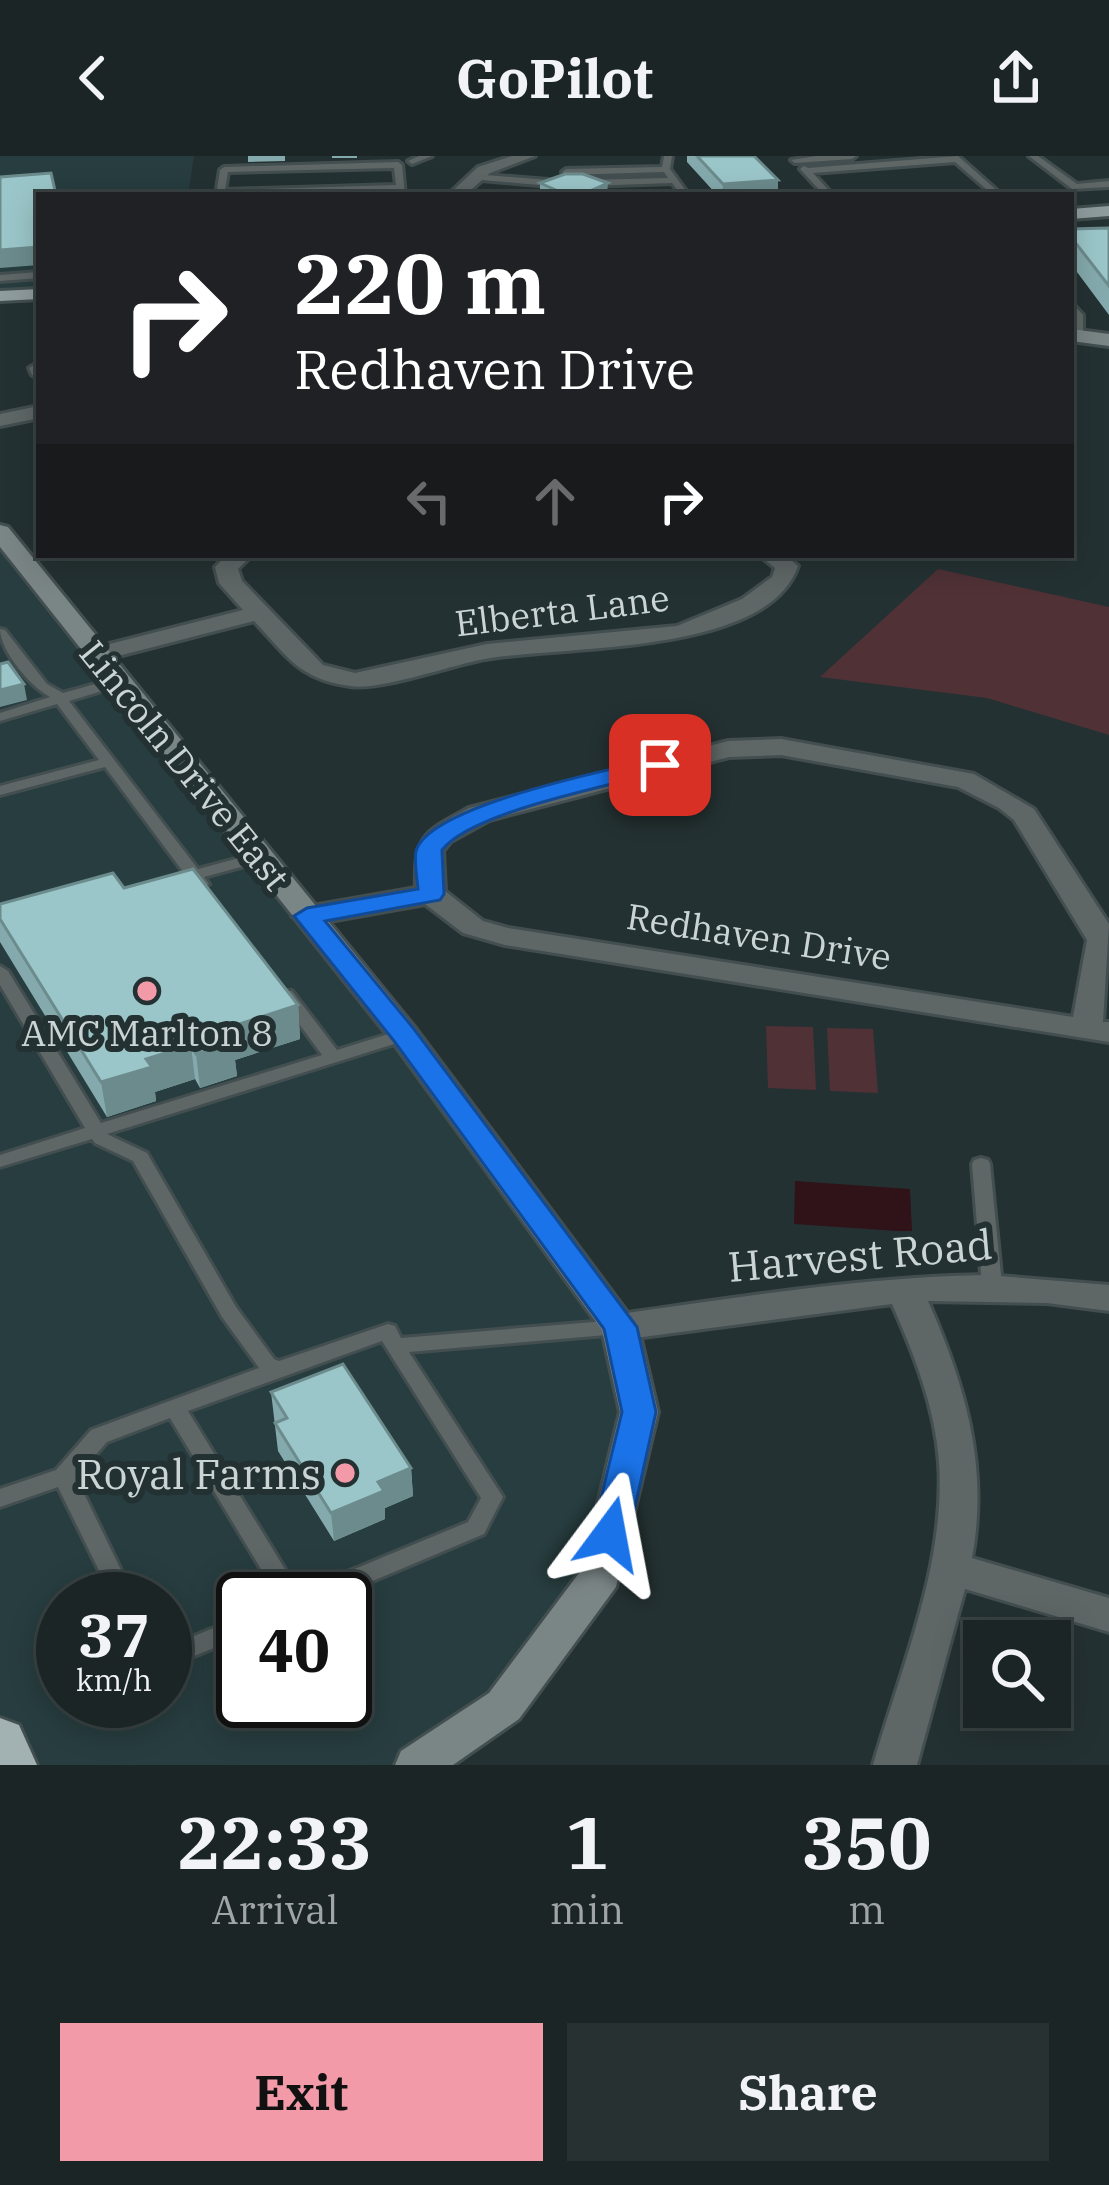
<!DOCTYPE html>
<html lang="en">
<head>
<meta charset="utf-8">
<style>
  :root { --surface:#1b2526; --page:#283132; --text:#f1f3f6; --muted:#a0a5a7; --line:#394243; --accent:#f39aa8 }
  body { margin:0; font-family:"IBM Plex Serif",serif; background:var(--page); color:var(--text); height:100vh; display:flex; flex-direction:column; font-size:45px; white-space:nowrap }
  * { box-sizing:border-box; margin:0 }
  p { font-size:39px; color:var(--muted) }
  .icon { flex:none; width:66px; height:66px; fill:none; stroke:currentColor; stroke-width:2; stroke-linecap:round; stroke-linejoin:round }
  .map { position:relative; height:1609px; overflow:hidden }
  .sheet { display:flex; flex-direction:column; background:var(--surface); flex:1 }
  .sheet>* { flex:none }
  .top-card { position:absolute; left:36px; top:36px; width:1038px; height:366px; border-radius:0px; box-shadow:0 6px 30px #0003,0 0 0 3px var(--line); background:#202124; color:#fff; overflow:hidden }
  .buttons { position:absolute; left:963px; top:1464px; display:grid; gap:24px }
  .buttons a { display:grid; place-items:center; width:108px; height:108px; border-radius:0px; background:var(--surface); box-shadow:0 6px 30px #0003,0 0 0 3px var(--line); font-size:60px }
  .speed { position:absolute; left:36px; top:1416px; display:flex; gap:24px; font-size:60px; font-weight:700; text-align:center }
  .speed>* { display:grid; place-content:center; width:156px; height:156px; border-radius:50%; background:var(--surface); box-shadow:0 6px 30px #0003,0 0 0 3px var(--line); line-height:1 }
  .speed small { font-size:30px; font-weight:400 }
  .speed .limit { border:6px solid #111; border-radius:18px; background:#fff; color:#111 }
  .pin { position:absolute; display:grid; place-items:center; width:102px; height:102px; color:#fff; margin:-51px; border-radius:24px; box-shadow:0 6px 18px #0006 }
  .me { position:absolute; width:132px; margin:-66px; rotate:13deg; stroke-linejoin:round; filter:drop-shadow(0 0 9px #0008) }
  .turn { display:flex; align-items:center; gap:42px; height:252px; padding:0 60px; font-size:54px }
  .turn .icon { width:156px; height:156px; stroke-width:2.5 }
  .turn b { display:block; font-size:84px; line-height:102px }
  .lanes { display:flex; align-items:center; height:114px; padding:0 60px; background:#0003; justify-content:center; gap:60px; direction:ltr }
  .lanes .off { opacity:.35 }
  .eta { display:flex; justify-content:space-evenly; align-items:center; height:204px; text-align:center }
  .eta b { font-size:72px; font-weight:700; line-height:84px }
  .action { display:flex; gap:24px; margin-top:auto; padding:24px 60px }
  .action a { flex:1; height:138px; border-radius:0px; background:var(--accent); color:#111; font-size:48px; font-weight:700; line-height:138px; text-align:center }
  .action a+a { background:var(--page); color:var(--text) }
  header { display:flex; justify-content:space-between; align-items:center; height:156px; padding:0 60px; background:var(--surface); font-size:54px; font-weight:700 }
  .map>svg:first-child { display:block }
</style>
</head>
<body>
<header><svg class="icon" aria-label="back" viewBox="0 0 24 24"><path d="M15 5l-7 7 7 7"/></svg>GoPilot<svg class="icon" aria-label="share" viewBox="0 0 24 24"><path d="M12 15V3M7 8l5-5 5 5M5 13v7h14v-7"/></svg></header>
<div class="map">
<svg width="1109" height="1609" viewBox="0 0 1109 1609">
  <rect width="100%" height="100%" fill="#243132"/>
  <!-- built -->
  <path fill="#273d3f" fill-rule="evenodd" d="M 0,0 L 194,0 L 188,39 L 39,39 L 39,137 L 0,140 Z
    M 0,376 L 620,1171 L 639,1256 L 601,1419 L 504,1550 L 417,1609 L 10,1609 L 0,1585 ZM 63,1443 L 165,1443 L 165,1545 L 63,1545 ZM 243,1443 L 345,1443 L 345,1545 L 243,1545 Z"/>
  <!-- green -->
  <path fill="#4f3136" d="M 938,413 L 1109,451 L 1109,579 L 987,542 L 820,521 Z
    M 766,870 L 813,871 L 816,934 L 768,932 Z
    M 827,872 L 873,873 L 878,937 L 830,935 Z"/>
  <!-- water -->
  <path fill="#2f1318" d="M 795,1025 L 910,1033 L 912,1076 L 794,1068 Z"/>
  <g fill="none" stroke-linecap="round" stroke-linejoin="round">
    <!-- lane casing -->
    <g stroke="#424e4f" stroke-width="6">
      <path id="lane" d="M 419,0 L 432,0 L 412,8 L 408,5 Z
        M 664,0 L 672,0 L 670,13 L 689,39 L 681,39 L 672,27 L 587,30 L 583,27 L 587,24 L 668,22 L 664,16 L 566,19 L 562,16 L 566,13 L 662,11 Z
        M 816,0 L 856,0 L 852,3 L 795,7 L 791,4 Z
        M 958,0 L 1002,39 L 993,39 L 955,6 L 813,17 L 833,39 L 824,39 L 800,13 L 804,10 L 808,12 Z
        M 1029,0 L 1038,0 L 1077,28 L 1109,25 L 1109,31 L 1072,33 Z
        M 398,6 L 402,9 L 405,39 L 397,39 L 396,35 L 216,39 L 220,14 L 224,11 ZM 394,12 L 396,29 L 225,34 L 228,16 Z
        M 473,18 L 561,25 L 565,28 L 561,31 L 470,23 L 470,19 Z
        M 39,116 L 39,122 L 0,125 L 0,119 Z
        M 1071,146 L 1083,159 L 1083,180 L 1078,183 L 1073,180 Z
        M 0,473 L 5,474 L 47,528 L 63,537 L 117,522 L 122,523 L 122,529 L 69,545 L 198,713 L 258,697 L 263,699 L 266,702 L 263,705 L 204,721 L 209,728 L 201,733 L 195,731 L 190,725 L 180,724 L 178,721 L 184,717 L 105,611 L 0,639 L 0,630 L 99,604 L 57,548 L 0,565 L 0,557 L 50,541 C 31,531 0,495 0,473 Z
        M 0,810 L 8,815 L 101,967 L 322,899 L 278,839 L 280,835 L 292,835 L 337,894 L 398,875 L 410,875 L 413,879 L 410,883 L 107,978 L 147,997 L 236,1151 L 274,1203 L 279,1205 L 388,1168 L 395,1170 L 401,1182 L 618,1164 L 625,1166 L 628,1171 L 625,1176 L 618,1178 L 409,1196 L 503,1341 L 484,1378 L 330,1443 L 279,1443 L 170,1262 L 107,1286 L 76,1321 L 135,1443 L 113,1443 L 58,1331 L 0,1351 L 0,1333 L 56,1314 L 91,1274 L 259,1212 L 222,1161 L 133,1005 L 95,987 L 92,983 L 0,1011 L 0,999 L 85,972 L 0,829 ZM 382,1185 L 481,1342 L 468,1366 L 299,1436 L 188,1255 Z
        M 981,1002 L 988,1004 L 990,1008 L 1002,1129 L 999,1134 L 985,1134 L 982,1129 L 972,1008 L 974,1004 Z
        M 243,1460 L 243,1480 L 165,1512 L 165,1492 Z"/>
    </g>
    <!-- street casing -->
    <g stroke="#424e4f" stroke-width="6">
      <path id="street" d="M 512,0 L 535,0 L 490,17 L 465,39 L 448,39 L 478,11 Z
        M 39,206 L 39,221 L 32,219 L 29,212 Z
        M 39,250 L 39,262 L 0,270 L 0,258 Z
        M 227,399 L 252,399 L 238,413 L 242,425 L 323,509 L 355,517 L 487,488 L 677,470 L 742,443 L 772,421 L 775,412 L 759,399 L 785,399 L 798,410 C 767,500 562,489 485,503 C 451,509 380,535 350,530 C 299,523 288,501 254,465 L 95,506 L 86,504 L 86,494 L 243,454 L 219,427 L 215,411 Z
        M 781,583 L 974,618 L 1034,653 L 1109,768 L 1103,866 L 1109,866 L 1109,886 L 505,789 L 463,777 L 425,748 L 307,769 L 292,760 L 307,751 L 416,732 C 414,679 425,676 469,652 L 728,585 ZM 781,599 L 958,631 L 999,652 L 1014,664 L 1087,784 L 1073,861 L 508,772 L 483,765 L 445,735 L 443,695 L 451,685 L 489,664 L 729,601 Z
        M 986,1119 L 1109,1129 L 1109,1155 L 1047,1147 L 928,1145 C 965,1229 989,1310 972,1402 L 1109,1442 L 1109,1476 L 965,1433 L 917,1609 L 873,1609 C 901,1512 946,1408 939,1306 C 935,1251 914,1198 892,1148 L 620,1184 L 607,1180 L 602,1171 L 607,1162 L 620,1158 C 742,1141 863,1121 986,1119 Z"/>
    </g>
    <!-- secondary casing -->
    <g stroke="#424e4f" stroke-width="6">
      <path id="secondary" d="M 1071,173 L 1109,178 L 1109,190 L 1071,185 Z
        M 0,369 L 8,371 L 415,872 L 638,1171 L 658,1256 L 616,1431 L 519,1563 L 453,1609 L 395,1609 L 401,1595 L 489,1537 L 582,1413 L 620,1256 L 602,1174 L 393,886 L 0,391 Z"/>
    </g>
    <!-- primary casing -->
    <g stroke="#424e4f" stroke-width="6">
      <path id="primary" d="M 1109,50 L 1109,60 L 1071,63 L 1071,53 Z
        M 39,133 L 39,143 L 0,145 L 0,135 Z"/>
    </g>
    <!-- highway casing -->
    <g stroke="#424e4f" stroke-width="6">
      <path id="highway" d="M 0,1562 L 19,1569 L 37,1609 L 0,1609 Z"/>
    </g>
    <!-- lane -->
    <use href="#lane" fill="#5f6666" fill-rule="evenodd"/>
    <!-- street -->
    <use href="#street" fill="#5f6666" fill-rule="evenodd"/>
    <!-- secondary -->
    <use href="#secondary" fill="#7a8585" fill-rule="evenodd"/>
    <!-- primary -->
    <use href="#primary" fill="#8f9c9d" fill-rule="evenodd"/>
    <!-- highway -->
    <use href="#highway" fill="#a2b2b3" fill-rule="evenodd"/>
  </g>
  <!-- wall -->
  <path fill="#85aaad" d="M 248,0 L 285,0 L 285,5 L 248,6 Z
    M 332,0 L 357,0 L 357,2 L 332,2 Z
    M 687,0 L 754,0 L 778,39 L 717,39 L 687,6 Z
    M 540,27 L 607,39 L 540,39 Z
    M 1109,72 L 1109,159 L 1071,108 L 1071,73 Z
    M 124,732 L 298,849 L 300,883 L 235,904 L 237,920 L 200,932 L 195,923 L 155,936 L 156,945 L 107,961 L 0,786 L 0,748 Z
    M 271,1236 L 411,1312 L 413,1340 L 385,1352 L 385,1363 L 334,1385 L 278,1295 Z"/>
  <!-- shaded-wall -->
  <path fill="#6c8b8d" d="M 778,24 L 778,39 L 722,39 L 723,28 Z
    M 608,27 L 607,39 L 583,39 Z
    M 39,91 L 39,109 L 0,112 L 0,94 Z
    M 24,528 L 27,544 L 0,551 L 0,534 Z
    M 298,849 L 300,883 L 235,904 L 237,920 L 200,932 L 196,898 L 224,873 Z
    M 191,889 L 195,923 L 155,936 L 156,945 L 107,961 L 101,926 L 146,903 Z
    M 411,1312 L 413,1340 L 385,1352 L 385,1363 L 334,1385 L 331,1357 L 378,1326 Z"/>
  <!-- building -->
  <path fill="#9bc6c9" stroke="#6c8b8d" stroke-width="3" d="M 697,0 L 754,0 L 778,24 L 723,28 Z
    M 51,17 L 56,39 L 39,39 L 39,91 L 0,94 L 0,21 Z
    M 565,18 L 583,18 L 608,27 L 583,38 L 565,38 L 540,27 Z
    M 1109,72 L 1109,130 L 1071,81 L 1071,73 Z
    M 8,506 L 24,528 L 0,534 L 0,508 Z
    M 193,713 L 298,849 L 224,873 L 233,887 L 196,898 L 191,889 L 146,903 L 152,911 L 101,926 L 0,763 L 0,748 L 113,717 L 124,732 Z
    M 343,1208 L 411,1312 L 378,1326 L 384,1335 L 331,1357 L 275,1267 L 287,1262 L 271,1236 Z"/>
  <!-- route -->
  <path fill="#1a73e8" stroke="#114b97" stroke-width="3" d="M 660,602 L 672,609 L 669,614 C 617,628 472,655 442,694 L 444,738 L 440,744 L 325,765 L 414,873 L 637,1171 L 656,1256 L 629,1378 L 623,1389 L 610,1393 L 597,1389 L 592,1378 L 622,1256 L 604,1173 L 394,885 L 294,760 L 307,752 L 418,733 C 417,722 414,705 416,695 C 429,649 614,613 660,602 Z"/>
  <!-- markers -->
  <g fill="#f39aa8" stroke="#243132" stroke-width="4.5">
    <circle cx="147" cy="835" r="12"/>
    <circle cx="345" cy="1317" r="12"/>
  </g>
  <g text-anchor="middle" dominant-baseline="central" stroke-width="12" stroke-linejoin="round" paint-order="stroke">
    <!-- street labels -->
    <g font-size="36" fill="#cbd4d4" stroke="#243132">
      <text transform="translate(562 454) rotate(-7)">Elberta Lane</text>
      <text transform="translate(185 609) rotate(51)">Lincoln Drive East</text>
      <text transform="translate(759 780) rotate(9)">Redhaven Drive</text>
    </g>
    <!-- poi labels -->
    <g font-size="36" fill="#cbd4d4" stroke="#243132">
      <text x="147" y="876">AMC Marlton 8</text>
    </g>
    <!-- near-street labels -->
    <g font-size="42" fill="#cbd4d4" stroke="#243132">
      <text transform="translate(860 1099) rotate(-5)">Harvest Road</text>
    </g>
    <!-- near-poi labels -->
    <g font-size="42" fill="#cbd4d4" stroke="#243132" text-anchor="end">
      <text x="321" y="1317">Royal Farms</text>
    </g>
  </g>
</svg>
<div class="buttons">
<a><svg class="icon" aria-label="search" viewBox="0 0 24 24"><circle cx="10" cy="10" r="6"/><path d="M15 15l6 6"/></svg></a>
</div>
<div class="speed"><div>37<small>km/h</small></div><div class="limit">40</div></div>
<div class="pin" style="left:660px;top:609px;background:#d93025"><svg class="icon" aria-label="arrive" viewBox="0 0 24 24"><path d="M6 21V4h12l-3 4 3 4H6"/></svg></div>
<svg class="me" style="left:610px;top:1378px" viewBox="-20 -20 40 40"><path d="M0-17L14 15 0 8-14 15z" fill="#1a73e8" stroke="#fff" stroke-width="4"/></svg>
<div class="top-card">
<div class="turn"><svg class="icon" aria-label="right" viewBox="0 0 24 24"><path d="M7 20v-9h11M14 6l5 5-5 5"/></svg><div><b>220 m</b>Redhaven Drive</div></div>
<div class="lanes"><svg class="icon off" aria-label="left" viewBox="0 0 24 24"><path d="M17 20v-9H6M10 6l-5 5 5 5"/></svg><svg class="icon off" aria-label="ahead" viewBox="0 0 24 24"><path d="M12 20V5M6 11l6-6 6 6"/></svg><svg class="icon" aria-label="right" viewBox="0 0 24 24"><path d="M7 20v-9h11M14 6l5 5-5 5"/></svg></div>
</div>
</div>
<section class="sheet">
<div class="eta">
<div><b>22:33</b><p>Arrival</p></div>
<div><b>1</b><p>min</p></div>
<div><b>350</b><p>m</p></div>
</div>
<div class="action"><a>Exit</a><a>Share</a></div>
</section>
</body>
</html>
